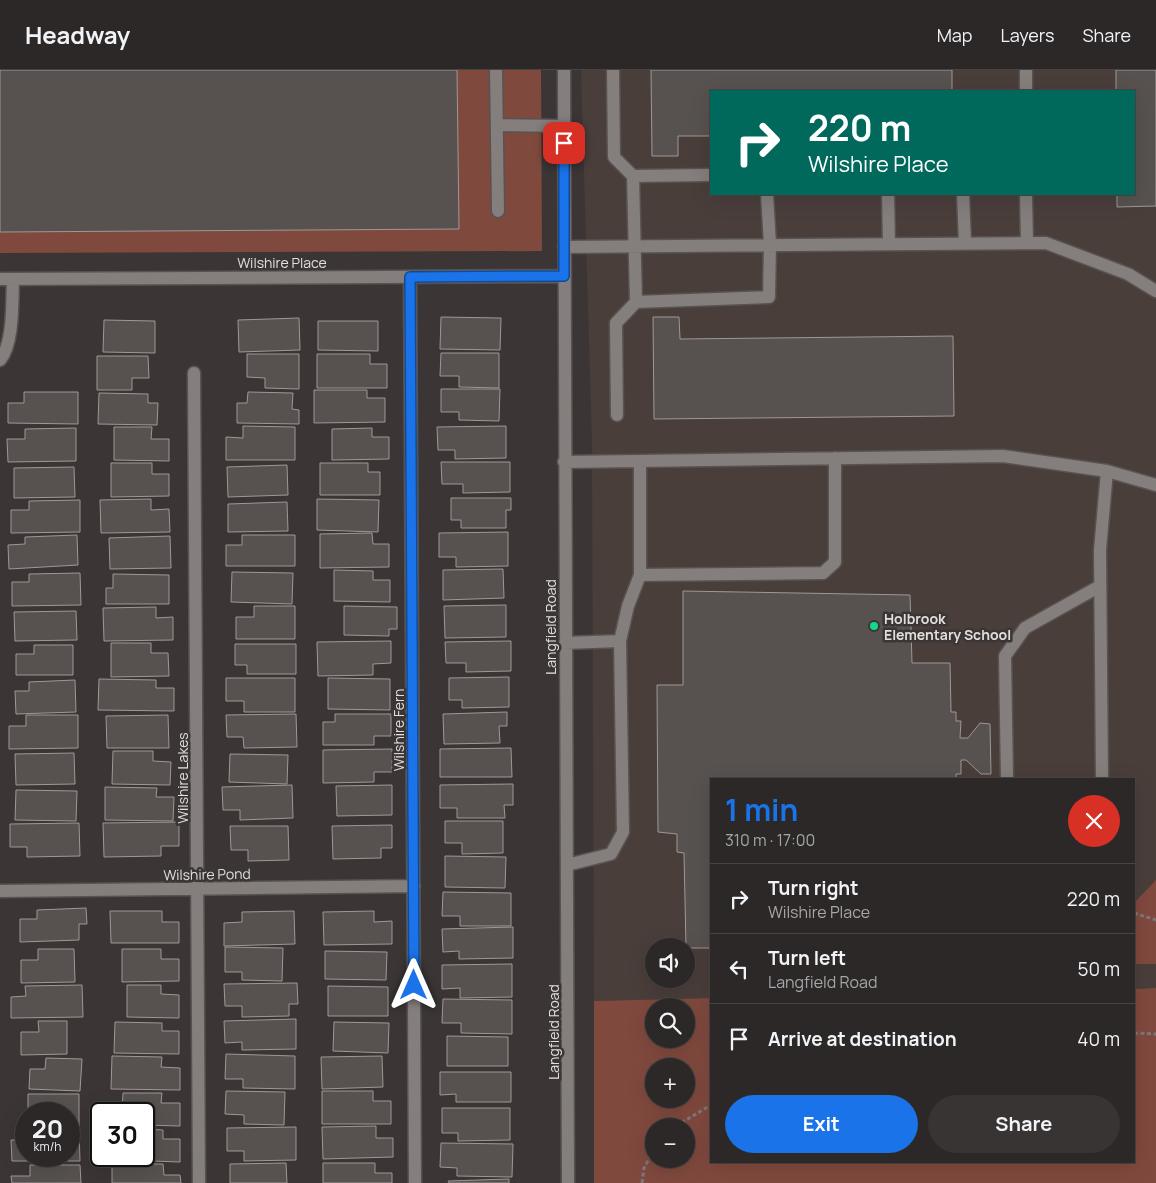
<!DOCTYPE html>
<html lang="en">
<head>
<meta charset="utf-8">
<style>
  :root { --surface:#2c2828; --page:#383434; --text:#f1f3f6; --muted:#a6a6a8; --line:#484445; --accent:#1a73e8 }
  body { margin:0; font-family:Manrope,sans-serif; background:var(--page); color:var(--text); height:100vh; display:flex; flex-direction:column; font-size:19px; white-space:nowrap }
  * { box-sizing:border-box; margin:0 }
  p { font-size:16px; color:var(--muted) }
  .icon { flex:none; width:28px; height:28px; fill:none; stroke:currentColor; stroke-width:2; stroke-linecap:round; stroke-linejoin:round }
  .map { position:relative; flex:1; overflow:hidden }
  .details { position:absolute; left:710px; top:708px; width:425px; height:385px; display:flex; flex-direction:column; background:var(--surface); border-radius:0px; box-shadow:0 5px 20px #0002,0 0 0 1px var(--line) }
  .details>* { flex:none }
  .guide { position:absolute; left:710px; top:20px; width:425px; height:105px; border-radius:0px; box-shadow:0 5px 20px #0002,0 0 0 1px var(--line); background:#00695c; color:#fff; overflow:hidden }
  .controls { position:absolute; left:645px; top:868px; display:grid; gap:10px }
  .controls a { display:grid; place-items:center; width:50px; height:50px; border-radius:50%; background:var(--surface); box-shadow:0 5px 20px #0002,0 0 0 1px var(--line); font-size:25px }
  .speed { position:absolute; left:15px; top:1032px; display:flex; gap:10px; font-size:25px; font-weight:700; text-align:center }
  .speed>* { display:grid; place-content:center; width:65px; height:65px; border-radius:50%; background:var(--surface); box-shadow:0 5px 20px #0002,0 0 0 1px var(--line); line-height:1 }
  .speed small { font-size:12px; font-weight:400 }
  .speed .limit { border:2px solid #111; border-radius:8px; background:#fff; color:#111 }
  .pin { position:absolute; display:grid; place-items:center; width:42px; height:42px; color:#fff; margin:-21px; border-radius:10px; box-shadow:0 2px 8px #0006 }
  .me { position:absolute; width:55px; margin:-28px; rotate:0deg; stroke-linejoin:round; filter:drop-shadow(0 0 4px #0008) }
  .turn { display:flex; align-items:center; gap:18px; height:105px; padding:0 15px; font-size:22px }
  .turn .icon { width:65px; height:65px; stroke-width:2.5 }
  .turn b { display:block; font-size:35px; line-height:42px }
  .round { display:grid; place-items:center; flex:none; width:52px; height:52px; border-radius:26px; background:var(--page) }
  .headline { display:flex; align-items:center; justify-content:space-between; height:85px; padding:0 15px }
  h1 { font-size:30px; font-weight:700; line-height:38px; color:var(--accent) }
  .primary-button { display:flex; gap:10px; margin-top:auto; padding:10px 15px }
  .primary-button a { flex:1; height:58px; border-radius:30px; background:var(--accent); color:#fff; font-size:20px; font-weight:700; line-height:58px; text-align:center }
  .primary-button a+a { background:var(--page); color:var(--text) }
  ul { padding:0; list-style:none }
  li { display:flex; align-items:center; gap:15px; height:70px; padding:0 15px; border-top:1px solid var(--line) }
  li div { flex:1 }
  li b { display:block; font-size:19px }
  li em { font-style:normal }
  header { display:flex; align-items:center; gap:30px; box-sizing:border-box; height:70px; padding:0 25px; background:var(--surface); border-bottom:1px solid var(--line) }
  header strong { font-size:24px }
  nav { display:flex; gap:28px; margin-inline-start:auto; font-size:18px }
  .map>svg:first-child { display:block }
</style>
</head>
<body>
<header>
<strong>Headway</strong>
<nav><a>Map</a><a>Layers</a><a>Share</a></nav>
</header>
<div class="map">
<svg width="1156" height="1113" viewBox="0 0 1156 1113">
  <rect width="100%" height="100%" fill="#3b3635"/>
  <!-- built -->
  <path fill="#4a3e3b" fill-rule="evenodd" d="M 581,0 L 1156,0 L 1156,918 L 1134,919 L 1134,709 L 711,709 L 711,928 L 594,931 L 592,371 ZM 711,21 L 1134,21 L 1134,124 L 711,124 ZM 654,876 L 686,876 L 686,909 L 654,909 Z"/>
  <!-- green -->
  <path fill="#80493e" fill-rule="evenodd" d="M 0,0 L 541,0 L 542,181 L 0,183 Z
    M 1156,810 L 1156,894 L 1134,894 L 1134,833 Z
    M 1156,918 L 1156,1113 L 594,1113 L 594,931 L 711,928 L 711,1091 L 1134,1091 L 1134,919 ZM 654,936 L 686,936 L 686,969 L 654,969 ZM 654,996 L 686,996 L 686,1029 L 654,1029 ZM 654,1056 L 686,1056 L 686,1089 L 654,1089 Z"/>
  <!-- building -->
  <path fill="#575250" stroke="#9e9896" d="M 0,0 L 457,0 L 459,159 L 0,162 Z
    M 651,0 L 952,0 L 952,21 L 711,21 L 711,66 L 678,66 L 678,86 L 652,86 Z
    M 1116,0 L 1156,0 L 1156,136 L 1117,137 L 1117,124 L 1134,124 L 1134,21 L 1116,21 Z
    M 441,247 L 501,248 L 500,280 L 440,279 Z
    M 653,247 L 679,247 L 680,269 L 953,266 L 954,346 L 654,349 Z
    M 299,248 L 300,280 L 239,282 L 238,250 Z
    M 104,250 L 155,251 L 155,283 L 103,282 Z
    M 318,251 L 378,251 L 378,281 L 318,280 Z
    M 441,283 L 499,283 L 499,318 L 459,317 L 459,306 L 440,306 Z
    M 247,284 L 299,284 L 299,319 L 265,318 L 265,308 L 247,307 Z
    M 317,284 L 370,284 L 370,294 L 387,294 L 387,318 L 317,318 Z
    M 97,286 L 148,286 L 149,308 L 132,308 L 132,320 L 97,320 Z
    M 441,319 L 500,319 L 499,351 L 459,350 L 459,342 L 441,342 Z
    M 314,320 L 367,320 L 367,328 L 385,328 L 385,352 L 314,353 Z
    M 24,322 L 78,322 L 78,354 L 8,353 L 8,333 L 24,333 Z
    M 248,322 L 293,323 L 292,339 L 299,340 L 299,354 L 237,353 L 237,333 L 247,333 Z
    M 99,323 L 148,324 L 148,333 L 158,333 L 157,355 L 98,354 Z
    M 243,356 L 295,357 L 295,390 L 226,390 L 226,367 L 243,368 Z
    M 506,356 L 506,388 L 455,389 L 455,380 L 438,380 L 437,357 Z
    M 114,357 L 152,357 L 151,369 L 169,369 L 169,391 L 114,390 Z
    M 76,358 L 76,391 L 8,392 L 7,369 L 25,369 L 25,359 Z
    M 372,358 L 372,367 L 389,367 L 389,389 L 332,390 L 332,359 Z
    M 441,392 L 510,392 L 510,422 L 463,423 L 463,414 L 442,414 Z
    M 111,393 L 152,393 L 152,404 L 169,404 L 169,426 L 111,427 Z
    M 320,393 L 368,393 L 368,402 L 380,402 L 380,425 L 320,425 Z
    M 287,395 L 288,425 L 228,427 L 227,397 Z
    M 74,397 L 75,427 L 14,428 L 14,398 Z
    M 451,428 L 511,428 L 511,440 L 506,440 L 506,458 L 461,458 L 461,450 L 451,450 Z
    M 151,429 L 151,440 L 169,439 L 170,462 L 101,463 L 100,430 Z
    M 317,429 L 379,430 L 378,462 L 317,460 Z
    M 80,430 L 80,462 L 11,463 L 11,440 L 29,440 L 29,431 Z
    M 287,432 L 288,461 L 228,462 L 228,434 Z
    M 508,462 L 508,496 L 456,497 L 456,487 L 439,487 L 439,463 Z
    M 372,463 L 373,474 L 389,474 L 389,497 L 320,498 L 320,464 Z
    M 77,465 L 78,495 L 9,499 L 8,475 L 25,474 L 25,467 Z
    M 242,465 L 295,465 L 295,496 L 226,496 L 226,475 L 242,475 Z
    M 170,466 L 171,498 L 110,499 L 109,468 Z
    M 503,499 L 504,528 L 443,530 L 443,500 Z
    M 334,500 L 373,501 L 373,510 L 390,510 L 390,532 L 334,531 Z
    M 232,502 L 293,503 L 292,534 L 231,532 Z
    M 80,503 L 81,535 L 12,536 L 12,512 L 29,512 L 29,504 Z
    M 113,504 L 169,505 L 169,534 L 106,534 L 106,518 L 113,518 Z
    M 683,521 L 910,525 L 912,593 L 950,593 L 951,642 L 956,642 L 956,651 L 961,651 L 960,668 L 968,668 L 980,653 L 990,654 L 991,704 L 981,704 L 966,690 L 961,690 L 961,704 L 956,704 L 956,709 L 711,709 L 711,878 L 686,878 L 684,783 L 677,782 L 677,764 L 658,762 L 657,615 L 683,615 Z
    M 506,535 L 506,567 L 445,568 L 444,536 Z
    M 254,536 L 295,536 L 295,569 L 236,569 L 236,547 L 254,547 Z
    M 344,536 L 397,537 L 397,559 L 389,559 L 389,566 L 344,565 Z
    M 156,537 L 156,548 L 173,547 L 173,570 L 104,571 L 103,538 Z
    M 76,541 L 77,570 L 15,571 L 14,542 Z
    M 391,571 L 391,593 L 373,594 L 373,605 L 318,606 L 317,572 Z
    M 511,571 L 511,601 L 466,602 L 466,593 L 446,593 L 445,572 Z
    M 111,573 L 151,573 L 151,583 L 168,583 L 169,606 L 111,607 Z
    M 235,574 L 296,574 L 296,604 L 247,604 L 247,595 L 235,595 Z
    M 34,575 L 73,575 L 73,605 L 16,605 L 16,584 L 34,584 Z
    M 509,607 L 509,637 L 462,638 L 462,630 L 449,630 L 449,608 Z
    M 226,608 L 295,608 L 295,642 L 244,642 L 244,631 L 226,631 Z
    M 328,608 L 390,609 L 390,640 L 328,639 Z
    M 99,609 L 156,610 L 156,618 L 174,618 L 174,641 L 98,640 Z
    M 75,610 L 76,642 L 16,644 L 15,621 L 29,621 L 29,612 Z
    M 507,642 L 507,656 L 499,656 L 500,673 L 444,674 L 443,644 Z
    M 296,644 L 297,677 L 244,678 L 243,667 L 227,667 L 226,645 Z
    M 335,644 L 391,644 L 391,666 L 374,666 L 374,675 L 323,675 L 323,652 L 335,652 Z
    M 26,645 L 78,645 L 78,678 L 9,679 L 9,656 L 26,656 Z
    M 168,645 L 169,678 L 107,678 L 106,646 Z
    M 511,678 L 512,707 L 440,707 L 440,679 Z
    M 392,679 L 392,702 L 374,702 L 374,712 L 323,713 L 323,680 Z
    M 113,681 L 153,681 L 153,691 L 171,692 L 170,715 L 112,714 Z
    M 74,683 L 75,714 L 16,715 L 15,684 Z
    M 230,684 L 288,685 L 287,714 L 229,712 Z
    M 513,714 L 513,735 L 504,735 L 505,748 L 457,748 L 457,738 L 440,738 L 440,715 Z
    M 292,715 L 293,748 L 240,750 L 240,740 L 223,740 L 222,717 Z
    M 392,715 L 392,745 L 337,746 L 336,716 Z
    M 105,717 L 157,718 L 156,727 L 174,727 L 173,751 L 105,750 Z
    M 16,720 L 77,721 L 76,751 L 15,750 Z
    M 445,751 L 503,751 L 503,783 L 462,784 L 462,773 L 445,773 Z
    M 179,752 L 179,776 L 161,776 L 161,786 L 104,787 L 103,753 Z
    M 79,753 L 80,786 L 27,787 L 27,777 L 10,777 L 10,754 Z
    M 392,755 L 392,778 L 381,778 L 381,788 L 333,789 L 332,756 Z
    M 230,756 L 288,756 L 289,790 L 248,791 L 248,780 L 231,780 Z
    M 445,786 L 506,787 L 505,818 L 445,817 Z
    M 443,822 L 511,823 L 511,856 L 460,856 L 460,846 L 442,846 Z
    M 86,838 L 87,854 L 79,854 L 79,870 L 20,872 L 20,849 L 37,849 L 37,840 Z
    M 110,841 L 162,841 L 162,852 L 179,852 L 179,873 L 111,873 Z
    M 294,841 L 295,874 L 224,876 L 224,853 L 242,852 L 242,842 Z
    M 374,841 L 374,852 L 392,851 L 392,874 L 324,875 L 323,842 Z
    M 513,857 L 513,888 L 459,889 L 459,881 L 443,882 L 442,859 Z
    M 225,877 L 283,878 L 282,911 L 242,910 L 242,902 L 225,902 Z
    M 38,879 L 74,879 L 75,912 L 21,913 L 21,890 L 38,890 Z
    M 122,879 L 161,879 L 161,889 L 179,889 L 179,911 L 122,912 Z
    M 325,881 L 387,882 L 386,910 L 325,909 Z
    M 512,894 L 512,927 L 460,928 L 460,918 L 442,919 L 442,895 Z
    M 297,913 L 298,934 L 289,934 L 289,946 L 242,947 L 242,936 L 225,936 L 224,914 Z
    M 82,915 L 83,947 L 11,948 L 11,927 L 26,926 L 25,916 Z
    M 127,915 L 161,915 L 161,924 L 179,925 L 179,948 L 127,947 Z
    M 328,916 L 388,917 L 388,946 L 328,946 Z
    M 443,929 L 512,930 L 512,964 L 461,963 L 461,953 L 442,953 Z
    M 296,949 L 296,979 L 242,980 L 242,972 L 225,973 L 224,951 Z
    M 38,951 L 67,951 L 67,984 L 21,985 L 21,962 L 39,962 Z
    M 115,952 L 162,953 L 162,961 L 179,961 L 179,984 L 114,983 Z
    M 334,952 L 389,953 L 388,983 L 333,981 Z
    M 447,966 L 508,967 L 508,996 L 447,996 Z
    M 226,984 L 295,986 L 295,1019 L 243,1018 L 243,1009 L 225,1009 Z
    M 112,986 L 162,987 L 161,997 L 180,998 L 180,1020 L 111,1019 Z
    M 382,986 L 383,1017 L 322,1019 L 321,987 Z
    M 46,988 L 82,989 L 80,1021 L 29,1019 L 30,999 L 45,999 Z
    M 440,1002 L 511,1002 L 511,1032 L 456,1032 L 456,1024 L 440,1025 Z
    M 226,1021 L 285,1022 L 284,1055 L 244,1054 L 244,1045 L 225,1044 Z
    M 322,1021 L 373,1021 L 373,1031 L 391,1031 L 391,1054 L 322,1054 Z
    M 123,1023 L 162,1023 L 161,1033 L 180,1033 L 180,1056 L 144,1055 L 144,1044 L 122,1044 Z
    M 28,1024 L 79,1024 L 79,1056 L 69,1056 L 69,1044 L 28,1044 Z
    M 442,1038 L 510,1038 L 510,1070 L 458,1071 L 458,1063 L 442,1063 Z
    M 376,1056 L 376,1068 L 393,1068 L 393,1087 L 323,1089 L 322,1057 Z
    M 296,1057 L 296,1090 L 244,1091 L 244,1081 L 227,1081 L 227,1058 Z
    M 69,1059 L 79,1059 L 80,1091 L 12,1091 L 11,1070 L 26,1070 L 26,1086 L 69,1086 Z
    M 144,1059 L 163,1060 L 163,1069 L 180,1069 L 180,1092 L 122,1090 L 122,1086 L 144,1086 Z
    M 441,1073 L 513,1074 L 512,1107 L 457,1106 L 457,1098 L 440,1097 Z
    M 286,1093 L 287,1113 L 230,1113 L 230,1094 Z
    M 323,1093 L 375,1093 L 375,1103 L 392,1103 L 392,1113 L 323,1113 Z
    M 112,1094 L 163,1094 L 164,1105 L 180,1105 L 181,1113 L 112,1113 Z
    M 30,1095 L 80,1095 L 81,1113 L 12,1113 L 11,1106 L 30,1106 Z
    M 509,1109 L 509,1113 L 449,1113 L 448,1111 Z"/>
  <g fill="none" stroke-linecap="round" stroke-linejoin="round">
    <!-- minor casing -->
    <g stroke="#575352" stroke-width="15">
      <path id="minor" d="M 496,0 L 498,141
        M 564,0 L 568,1113
        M 613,0 L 614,87 L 633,106
        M 1026,0 L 1026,21
        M 497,55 L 564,56
        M 888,124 L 889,173
        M 963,124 L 965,173
        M 1026,124 L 1027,173
        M 564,177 L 1046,173 L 1128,204 L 1156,221
        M 410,207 L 415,1113
        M 0,209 L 564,206
        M 636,232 L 769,227 L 770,174 L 767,124
        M 0,290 C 14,273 12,231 13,209
        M 194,303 L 199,1113
        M 617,345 L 616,253 L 636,232 L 633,106 L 711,105
        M 564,392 L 1003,386 L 1107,401 L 1100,480 L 1102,709
        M 1107,401 L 1156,415
        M 640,505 L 823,503 L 835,492 L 835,388
        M 565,573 L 620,571
        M 1007,709 L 1005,586 L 1025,558 L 1100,516
        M 567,795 L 611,784 L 623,762 L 620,571 L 628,536 L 640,505 L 640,391
        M 0,821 L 414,816"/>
    </g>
    <!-- path -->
    <path stroke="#7c7877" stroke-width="3" stroke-dasharray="4 2.5" stroke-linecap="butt" d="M 1134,843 L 1156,850
      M 1134,963 L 1156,964
      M 676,1056 L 711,1035
      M 642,1113 L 644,1098 L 654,1080"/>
    <!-- minor -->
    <use href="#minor" stroke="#847e7d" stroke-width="12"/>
  </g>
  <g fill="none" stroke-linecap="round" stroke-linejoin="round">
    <!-- route casing -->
    <g stroke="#114b97" stroke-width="12">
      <path id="route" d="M 414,915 L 410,207 L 564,206 L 564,73"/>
    </g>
    <!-- route -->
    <use href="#route" stroke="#1a73e8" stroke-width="9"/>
  </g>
  <!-- markers -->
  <circle fill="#15d989" stroke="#3b3635" stroke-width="2" cx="874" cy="556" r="5"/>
  <g text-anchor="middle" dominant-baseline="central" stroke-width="5" stroke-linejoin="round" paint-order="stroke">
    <!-- street labels -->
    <g font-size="14" fill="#e1dedd" stroke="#3b3635">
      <text x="282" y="192">Wilshire Place</text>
      <text transform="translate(550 557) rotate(-90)">Langfield Road</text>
      <text transform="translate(398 660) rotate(-90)">Wilshire Fern</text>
      <text transform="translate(182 708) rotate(-90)">Wilshire Lakes</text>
      <text transform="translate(207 804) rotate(-1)">Wilshire Pond</text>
      <text transform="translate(553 962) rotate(-90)">Langfield Road</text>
    </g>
    <!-- poi labels -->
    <g font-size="14" font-weight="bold" fill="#e1dedd" stroke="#3b3635" text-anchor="start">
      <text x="884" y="548">Holbrook<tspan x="884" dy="16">Elementary School</tspan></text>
    </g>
  </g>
</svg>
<div class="controls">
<a><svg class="icon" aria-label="sound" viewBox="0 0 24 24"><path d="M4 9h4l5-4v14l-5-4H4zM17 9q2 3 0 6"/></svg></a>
<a><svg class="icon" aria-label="search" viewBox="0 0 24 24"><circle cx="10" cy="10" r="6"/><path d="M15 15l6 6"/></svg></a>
<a>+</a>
<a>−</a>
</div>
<div class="speed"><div>20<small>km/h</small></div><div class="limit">30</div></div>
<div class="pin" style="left:564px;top:73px;background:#d93025"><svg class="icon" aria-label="arrive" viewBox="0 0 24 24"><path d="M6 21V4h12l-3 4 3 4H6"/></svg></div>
<svg class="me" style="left:414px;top:915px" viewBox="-20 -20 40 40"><path d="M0-17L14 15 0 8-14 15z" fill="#1a73e8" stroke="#fff" stroke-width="4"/></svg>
<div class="guide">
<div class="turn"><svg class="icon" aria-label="right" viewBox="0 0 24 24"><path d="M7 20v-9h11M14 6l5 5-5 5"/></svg><div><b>220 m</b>Wilshire Place</div></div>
</div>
<section class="details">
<div class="headline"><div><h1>1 min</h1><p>310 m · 17:00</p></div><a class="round" style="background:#d93025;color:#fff"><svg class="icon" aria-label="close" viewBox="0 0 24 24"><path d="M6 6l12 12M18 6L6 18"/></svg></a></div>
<ul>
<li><svg class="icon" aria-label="right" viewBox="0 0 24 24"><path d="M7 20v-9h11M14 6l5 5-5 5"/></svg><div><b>Turn right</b><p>Wilshire Place</p></div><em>220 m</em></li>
<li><svg class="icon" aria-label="left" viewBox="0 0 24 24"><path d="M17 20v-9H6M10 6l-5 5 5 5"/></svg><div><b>Turn left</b><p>Langfield Road</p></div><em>50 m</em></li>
<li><svg class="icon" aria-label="arrive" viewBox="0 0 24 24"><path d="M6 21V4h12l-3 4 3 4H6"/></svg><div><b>Arrive at destination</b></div><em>40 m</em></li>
</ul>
<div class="primary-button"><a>Exit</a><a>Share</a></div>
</section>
</div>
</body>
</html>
